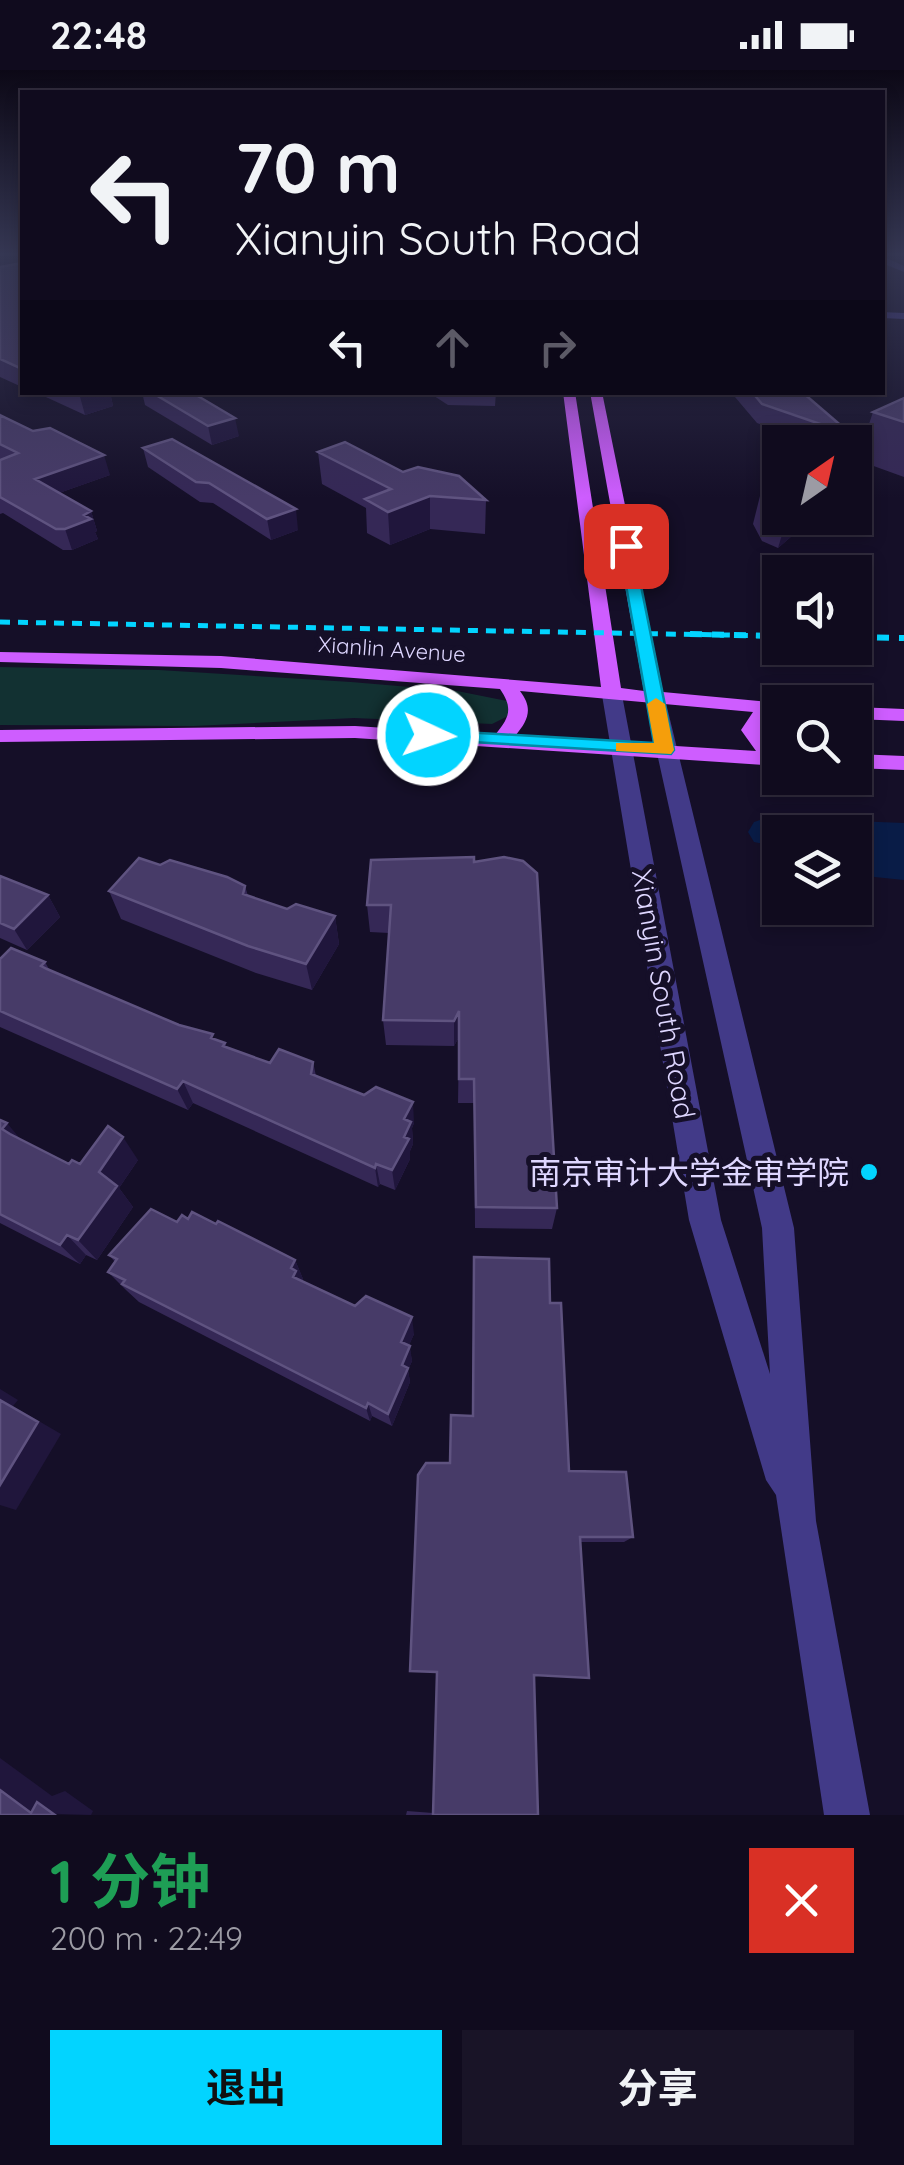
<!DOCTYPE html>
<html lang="zh">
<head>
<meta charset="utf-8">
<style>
  :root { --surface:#100b1e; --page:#191427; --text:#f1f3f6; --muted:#9c9ba4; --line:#302b3c; --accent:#02d4ff }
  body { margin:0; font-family:Quicksand,"Noto Sans SC",sans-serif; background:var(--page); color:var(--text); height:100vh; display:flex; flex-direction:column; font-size:38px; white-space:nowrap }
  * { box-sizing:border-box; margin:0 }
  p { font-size:32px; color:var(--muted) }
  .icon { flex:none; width:55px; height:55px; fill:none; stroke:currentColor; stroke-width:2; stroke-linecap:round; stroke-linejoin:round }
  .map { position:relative; height:1745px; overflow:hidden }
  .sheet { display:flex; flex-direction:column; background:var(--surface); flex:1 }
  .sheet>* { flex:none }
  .banner { position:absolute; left:20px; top:20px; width:865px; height:305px; border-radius:0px; box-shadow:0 5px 15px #0003,0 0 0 2px var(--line); background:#100b1e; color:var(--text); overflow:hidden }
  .needle { width:65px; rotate:34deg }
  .fabs { position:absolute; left:762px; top:355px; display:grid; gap:20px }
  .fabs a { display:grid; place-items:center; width:110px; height:110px; border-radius:0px; background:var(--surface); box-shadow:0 5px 15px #0003,0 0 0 2px var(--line); font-size:50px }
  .pin { position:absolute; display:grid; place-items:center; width:85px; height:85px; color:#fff; margin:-42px; border-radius:20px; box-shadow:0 5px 15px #0006 }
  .me { position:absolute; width:110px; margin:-55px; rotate:93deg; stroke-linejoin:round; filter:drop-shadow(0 0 8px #0008) }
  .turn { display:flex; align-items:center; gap:35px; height:210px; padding:0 50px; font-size:45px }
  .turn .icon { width:130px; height:130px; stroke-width:2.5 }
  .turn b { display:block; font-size:70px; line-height:85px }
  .lanes { display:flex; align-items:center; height:95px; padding:0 50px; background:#0003; justify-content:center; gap:50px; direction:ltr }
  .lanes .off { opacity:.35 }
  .round { display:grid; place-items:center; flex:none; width:105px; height:105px; border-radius:0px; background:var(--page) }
  .head { display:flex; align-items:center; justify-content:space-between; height:170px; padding:0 50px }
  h1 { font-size:60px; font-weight:700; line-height:75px; color:#1e9e55 }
  .button { display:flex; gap:20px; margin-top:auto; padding:20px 50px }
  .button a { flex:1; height:115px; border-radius:0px; background:var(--accent); color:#111; font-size:40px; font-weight:700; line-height:115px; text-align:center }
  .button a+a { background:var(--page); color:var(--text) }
  .status { display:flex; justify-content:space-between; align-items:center; height:70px; padding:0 50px; background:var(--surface); direction:ltr }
  .status svg { height:28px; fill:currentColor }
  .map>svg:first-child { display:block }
</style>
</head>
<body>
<div class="status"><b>22:48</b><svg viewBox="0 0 49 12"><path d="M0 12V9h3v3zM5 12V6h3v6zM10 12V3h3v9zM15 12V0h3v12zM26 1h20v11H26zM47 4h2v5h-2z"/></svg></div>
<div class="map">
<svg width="904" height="1745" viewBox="0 0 904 1745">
  <rect width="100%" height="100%" fill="#150f28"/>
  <!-- green -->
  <path fill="#123132" d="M 0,597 L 159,600 L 351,612 L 457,621 L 507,631 L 510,645 L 492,654 L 354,648 L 194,656 L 0,655 Z"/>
  <!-- water -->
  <path fill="#091c47" d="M 803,749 L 904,753 L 904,810 L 855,805 L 855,762 L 805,762 Z"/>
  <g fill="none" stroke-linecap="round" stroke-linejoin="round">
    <!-- river -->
    <path fill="#091c47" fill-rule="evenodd" d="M 769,747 L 798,752 L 804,762 L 780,762 L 780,777 L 754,772 L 748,762 L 754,752 Z"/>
    <!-- minor -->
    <path fill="#423a88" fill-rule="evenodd" d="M 882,186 L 904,196 L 904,202 L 882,193 Z
      M 882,242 L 904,243 L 904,249 L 882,248 Z"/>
    <!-- tertiary -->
    <path fill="#423a88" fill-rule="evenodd" d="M 612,619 L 622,625 L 721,1150 L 770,1304 L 762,1158 L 645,629 L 648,625 L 655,623 L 665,629 L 794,1158 L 816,1451 L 870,1745 L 824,1745 L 776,1425 L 766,1410 L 689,1150 L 602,625 Z"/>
    <!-- primary -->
    <path fill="#ce5dff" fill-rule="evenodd" d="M 563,322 L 575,322 L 621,618 L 644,621 L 590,322 L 602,322 L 663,622 L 780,633 L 780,646 L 764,652 L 761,660 L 766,669 L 780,677 L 780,696 L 355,668 L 0,672 L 0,660 L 355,656 L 495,665 C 510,647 513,638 500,619 L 221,598 L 0,592 L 0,582 L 221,586 L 601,617 ZM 520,621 L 753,642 L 741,660 L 756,681 L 515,666 C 529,650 533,638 520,621 Z
      M 855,637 L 904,639 L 904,651 L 855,649 Z
      M 855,684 L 904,686 L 904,700 L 855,698 Z"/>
    <!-- rail-far1 -->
    <path stroke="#02d4ff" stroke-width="5" stroke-dasharray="10 8" stroke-linecap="butt" d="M 0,552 L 780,566"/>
    <!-- rail -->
    <path stroke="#02d4ff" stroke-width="6" stroke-dasharray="12 10" stroke-linecap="butt" d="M 690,564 L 780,566
      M 855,567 L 904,568"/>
  </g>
  <!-- wall -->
  <path fill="#352856" d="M 22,193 L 22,317 L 0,307 L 0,197 Z
    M 35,322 L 110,322 L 113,336 L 85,345 Z
    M 142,322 L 191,322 L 239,366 L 212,375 L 145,335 Z
    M 428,322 L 496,322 L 495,336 L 448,335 Z
    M 703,322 L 805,322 L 802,323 L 852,365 L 849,372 L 780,372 L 780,448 L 804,448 L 800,459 L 778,478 L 762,471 L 753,454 L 762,418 L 767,417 L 764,416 L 761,404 L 770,370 L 783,362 L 757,353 L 735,327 L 704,326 Z
    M 904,328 L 904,407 L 857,390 L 873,342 Z
    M 0,345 L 110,405 L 59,423 L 91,441 L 97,461 L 95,462 L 98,469 L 72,480 L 63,480 L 3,443 L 0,444 Z
    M 143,378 L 298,460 L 271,470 L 213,433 L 200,432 L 148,397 Z
    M 318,382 L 403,402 L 486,430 L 485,464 L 430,459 L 390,475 L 367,463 L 366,438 L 322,414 Z
    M 474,792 L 557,1138 L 552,1159 L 475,1158 L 474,1033 L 458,1033 L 459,967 L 454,976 L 386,975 L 383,950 L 389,863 L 370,862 L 367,835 Z
    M 160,795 L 245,816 L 248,826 L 287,839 L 335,846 L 339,874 L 312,920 L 256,903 L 121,849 L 109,821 Z
    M 0,806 L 48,825 L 60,847 L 27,880 L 0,868 Z
    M 0,889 L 45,892 L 50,901 L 225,973 L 227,978 L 270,993 L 313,992 L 316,1006 L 414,1053 L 412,1058 L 413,1074 L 410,1081 L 410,1089 L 395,1120 L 380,1114 L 378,1117 L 193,1033 L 188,1040 L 0,957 Z
    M 0,1050 L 21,1070 L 69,1094 L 138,1090 L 119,1118 L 133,1137 L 97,1190 L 86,1185 L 80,1194 L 0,1153 Z
    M 177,1152 L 295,1190 L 303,1209 L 302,1211 L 414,1264 L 409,1275 L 412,1291 L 408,1300 L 410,1312 L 392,1356 L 372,1346 L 370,1351 L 139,1232 L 126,1220 L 108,1202 L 115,1192 L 109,1185 Z
    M 474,1187 L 550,1233 L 569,1401 L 633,1467 L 624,1472 L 581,1472 L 534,1605 L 538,1745 L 406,1745 L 407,1741 L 433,1743 L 437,1602 L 450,1393 L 472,1346 Z"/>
  <!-- shaded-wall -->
  <path fill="#20163c" d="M 82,322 L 110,322 L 113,336 L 85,345 L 79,323 Z
    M 235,348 L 239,366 L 212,375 L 208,356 Z
    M 104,385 L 110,405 L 42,429 L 35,409 Z
    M 430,426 L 430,459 L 390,475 L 388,442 Z
    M 296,439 L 298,460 L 271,470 L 267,449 Z
    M 91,441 L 97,461 L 95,462 L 98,469 L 72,480 L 65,459 Z
    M 787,448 L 804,448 L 800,459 L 778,478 Z
    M 48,825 L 60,847 L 27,880 L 14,859 Z
    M 335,846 L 339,874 L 312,920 L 306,894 Z
    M 459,941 L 459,967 L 454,976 L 454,951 Z
    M 183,1011 L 193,1033 L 188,1040 L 177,1019 Z
    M 413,1032 L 414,1053 L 412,1058 L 413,1074 L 410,1081 L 410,1089 L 395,1120 L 392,1100 L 404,1049 Z
    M 7,1053 L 27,1077 L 2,1059 Z
    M 123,1067 L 138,1090 L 119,1118 L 133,1137 L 97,1190 L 78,1170 L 99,1102 Z
    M 376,1094 L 380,1114 L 378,1117 L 375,1098 Z
    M 67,1165 L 86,1185 L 80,1194 L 60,1175 Z
    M 295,1190 L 303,1209 L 301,1212 L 301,1225 L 291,1198 Z
    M 412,1247 L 414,1264 L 404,1287 L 401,1272 Z
    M 410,1276 L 412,1291 L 408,1300 L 410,1312 L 392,1356 L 388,1344 L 402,1295 Z
    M 0,1319 L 18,1330 L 13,1336 L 61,1364 L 16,1440 L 0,1435 Z
    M 368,1333 L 372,1346 L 370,1351 L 366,1338 Z
    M 0,1688 L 52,1726 L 65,1721 L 93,1741 L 91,1745 L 31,1743 L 0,1720 Z"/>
  <!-- building -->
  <path fill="#473b68" stroke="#5f5380" stroke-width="2.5" d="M 22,193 L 22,299 L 0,289 L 0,197 Z
    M 151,322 L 191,322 L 235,348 L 208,356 Z
    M 752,322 L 802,322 L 852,365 L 762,334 Z
    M 904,328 L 904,352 L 873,342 Z
    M 0,345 L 33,361 L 50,358 L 104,385 L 35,409 L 91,441 L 84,445 L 91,449 L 65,459 L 56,459 L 0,427 L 0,390 L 18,383 L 0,374 Z
    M 793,356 L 818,372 L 780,372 L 780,384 L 773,381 L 770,370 Z
    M 172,369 L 296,439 L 267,449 L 209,413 L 196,412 L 143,378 Z
    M 345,372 L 403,402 L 418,397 L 459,406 L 486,430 L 430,426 L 388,442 L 365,429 L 391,419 L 318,382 Z
    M 780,415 L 780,439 L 773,435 L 762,418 Z
    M 474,787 L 474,792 L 504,787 L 523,791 L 537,803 L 557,1138 L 476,1137 L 474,1009 L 459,1009 L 459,941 L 454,951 L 383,950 L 391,835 L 367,835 L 371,790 Z
    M 139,788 L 160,795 L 170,790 L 227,807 L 245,816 L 243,824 L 287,839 L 296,834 L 335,846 L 306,894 L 248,876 L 109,821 Z
    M 0,806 L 48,825 L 14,859 L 0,853 Z
    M 11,878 L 45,892 L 41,896 L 47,899 L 179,955 L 213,964 L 211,968 L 225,973 L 223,976 L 270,993 L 279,979 L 313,992 L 311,1004 L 364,1025 L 376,1017 L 413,1032 L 404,1049 L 411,1052 L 404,1067 L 409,1069 L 392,1100 L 376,1094 L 375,1098 L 183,1011 L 177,1019 L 0,941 L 0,889 Z
    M 0,1050 L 7,1053 L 2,1059 L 10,1064 L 69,1094 L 72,1090 L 80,1094 L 108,1056 L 123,1067 L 99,1102 L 117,1116 L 78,1170 L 67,1165 L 60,1175 L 0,1144 Z
    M 151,1139 L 177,1152 L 182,1145 L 188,1149 L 192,1142 L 216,1154 L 218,1151 L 295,1190 L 291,1198 L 296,1201 L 293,1207 L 355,1236 L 366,1226 L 412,1247 L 401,1272 L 410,1276 L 402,1295 L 408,1298 L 388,1344 L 368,1333 L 366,1338 L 122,1214 L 125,1210 L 108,1202 L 117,1189 L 109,1185 Z
    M 474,1187 L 549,1189 L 550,1233 L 561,1233 L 569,1401 L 626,1402 L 633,1467 L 580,1467 L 589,1608 L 534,1605 L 538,1745 L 433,1745 L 437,1602 L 410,1601 L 418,1405 L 426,1393 L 450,1393 L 451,1345 L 473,1346 Z
    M 0,1330 L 38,1352 L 0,1415 Z
    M 0,1720 L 31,1743 L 37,1732 L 55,1745 L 0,1745 Z"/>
  <!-- sky -->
  <linearGradient id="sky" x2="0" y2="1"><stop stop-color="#0c0816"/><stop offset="0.43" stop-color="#353753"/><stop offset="1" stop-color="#353753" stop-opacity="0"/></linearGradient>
  <rect width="904" height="428" fill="url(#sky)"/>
  <!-- route -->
  <path fill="#02d4ff" stroke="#018aa6" stroke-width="2.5" d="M 626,471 L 633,476 L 674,680 L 671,684 L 422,669 L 422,661 L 428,660 L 654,673 L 619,476 Z"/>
  <!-- slow -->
  <path fill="#f59e0b" d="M 656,628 L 665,634 L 674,680 L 671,684 L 616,681 L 616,673 L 654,673 L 647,634 Z"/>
  <!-- markers -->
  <circle fill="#02d4ff" stroke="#150f28" stroke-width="4" cx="869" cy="1102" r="10"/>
  <g text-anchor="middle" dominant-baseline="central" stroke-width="10" stroke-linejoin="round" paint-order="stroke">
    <!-- far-street labels -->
    <g font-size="22" fill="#ded6ff" stroke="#150f28">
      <text transform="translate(392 579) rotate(4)">Xianlin Avenue</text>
    </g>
    <!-- street labels -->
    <g font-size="28" fill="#ded6ff" stroke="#150f28">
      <text transform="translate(664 924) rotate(80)">Xianyin South Road</text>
    </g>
    <!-- near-poi labels -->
    <g font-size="32" fill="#ded6ff" stroke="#150f28" text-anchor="end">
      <text x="849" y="1102">南京审计大学金审学院</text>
    </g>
  </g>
</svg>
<div class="fabs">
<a><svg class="needle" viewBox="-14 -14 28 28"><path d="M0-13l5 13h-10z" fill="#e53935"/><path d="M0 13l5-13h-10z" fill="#9c9ba4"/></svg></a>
<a><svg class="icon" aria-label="sound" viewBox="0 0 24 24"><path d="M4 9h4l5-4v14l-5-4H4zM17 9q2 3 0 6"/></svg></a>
<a><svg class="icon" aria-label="search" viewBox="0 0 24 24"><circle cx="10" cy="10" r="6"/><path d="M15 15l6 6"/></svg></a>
<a><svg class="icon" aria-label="layers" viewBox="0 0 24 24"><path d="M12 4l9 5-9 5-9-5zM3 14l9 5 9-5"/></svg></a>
</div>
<div class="pin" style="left:626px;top:476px;background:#d93025"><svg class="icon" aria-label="arrive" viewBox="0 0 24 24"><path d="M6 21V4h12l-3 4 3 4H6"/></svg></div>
<svg class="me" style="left:428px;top:665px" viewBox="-20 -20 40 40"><circle r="17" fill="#02d4ff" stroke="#fff" stroke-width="3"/><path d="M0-11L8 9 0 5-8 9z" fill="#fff"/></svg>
<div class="banner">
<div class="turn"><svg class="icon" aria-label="left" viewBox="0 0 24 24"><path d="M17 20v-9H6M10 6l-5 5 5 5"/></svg><div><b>70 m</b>Xianyin South Road</div></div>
<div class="lanes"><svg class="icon" aria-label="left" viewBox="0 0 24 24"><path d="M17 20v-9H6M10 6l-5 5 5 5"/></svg><svg class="icon off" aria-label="ahead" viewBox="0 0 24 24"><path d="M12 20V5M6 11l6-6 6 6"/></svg><svg class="icon off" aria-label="right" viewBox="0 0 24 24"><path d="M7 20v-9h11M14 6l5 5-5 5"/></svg></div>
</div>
</div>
<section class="sheet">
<div class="head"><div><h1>1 分钟</h1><p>200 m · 22:49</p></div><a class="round" style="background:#d93025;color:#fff"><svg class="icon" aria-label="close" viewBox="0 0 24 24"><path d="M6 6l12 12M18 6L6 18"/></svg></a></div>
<div class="button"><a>退出</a><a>分享</a></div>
</section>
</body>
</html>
